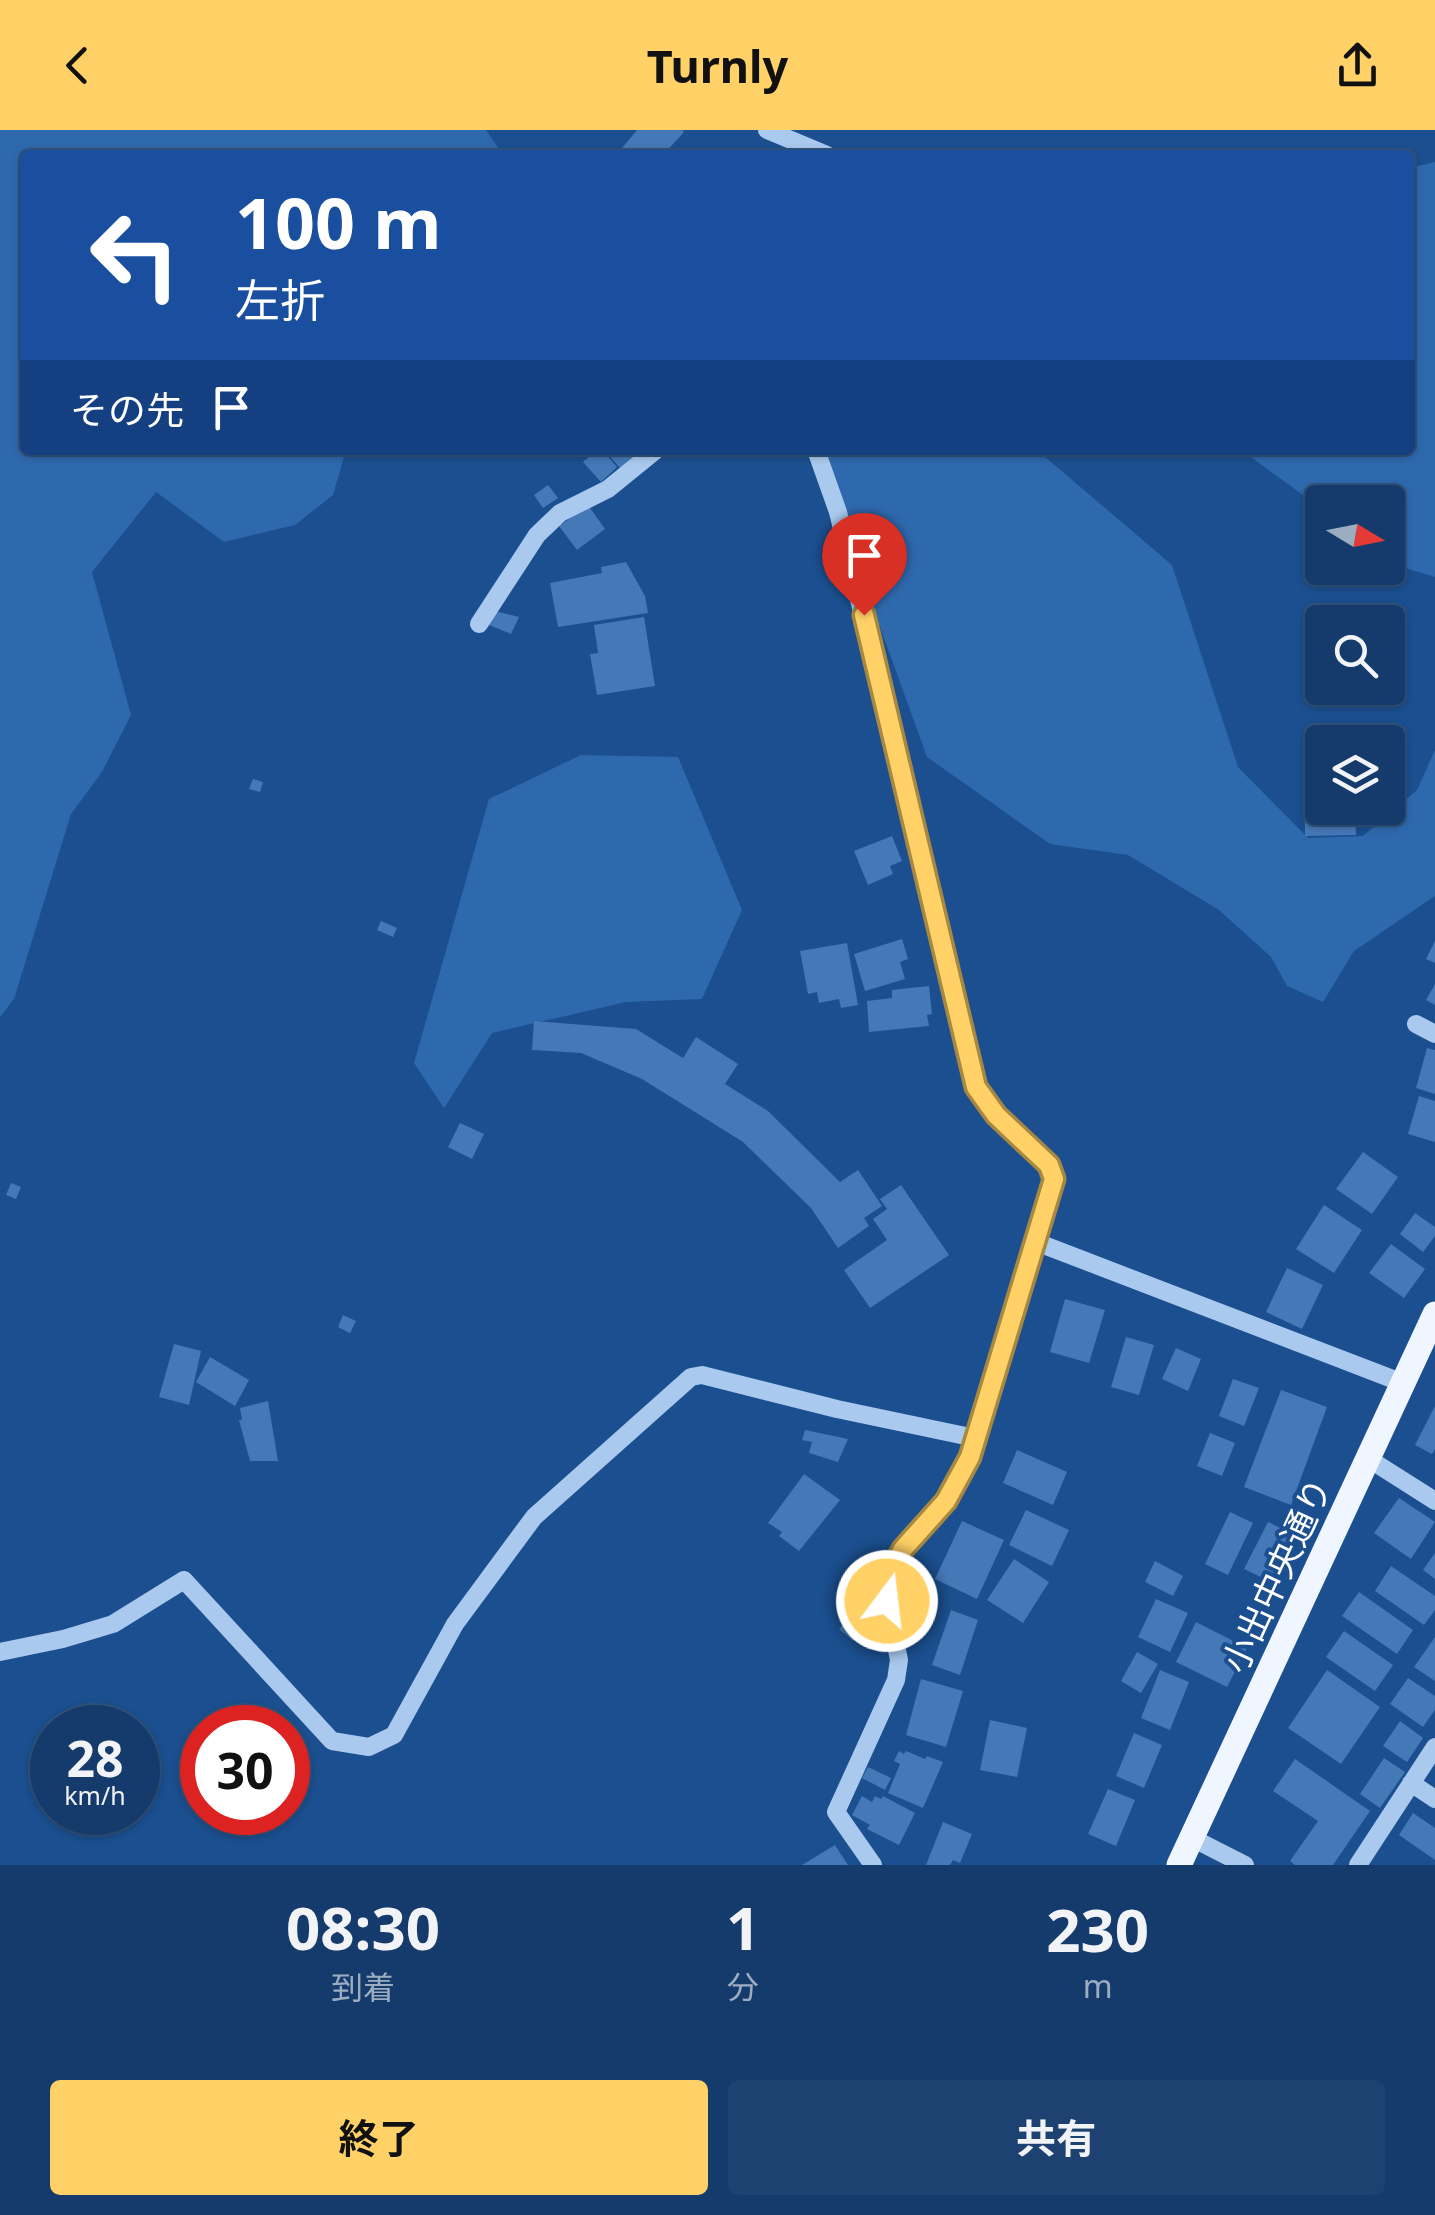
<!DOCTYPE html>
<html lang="ja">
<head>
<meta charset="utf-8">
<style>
  :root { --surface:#143b6b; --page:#1d4271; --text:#f1f3f6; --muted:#9dadc1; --line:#33557e; --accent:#ffd166 }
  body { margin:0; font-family:"Noto Sans","Noto Sans JP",sans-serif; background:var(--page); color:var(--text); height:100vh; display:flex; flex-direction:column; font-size:38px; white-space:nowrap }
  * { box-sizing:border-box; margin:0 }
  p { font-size:32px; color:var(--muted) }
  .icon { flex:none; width:55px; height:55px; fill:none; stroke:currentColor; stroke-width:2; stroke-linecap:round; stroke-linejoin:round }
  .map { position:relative; height:1735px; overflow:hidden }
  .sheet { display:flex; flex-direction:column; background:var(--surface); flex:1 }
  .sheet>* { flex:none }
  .hud { position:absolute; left:20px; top:20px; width:1395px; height:305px; border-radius:10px; box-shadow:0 2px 8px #0004,0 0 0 2px var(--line); background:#1a4fa0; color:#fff; overflow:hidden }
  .needle { width:65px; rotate:100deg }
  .buttons { position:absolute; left:1305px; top:355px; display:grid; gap:20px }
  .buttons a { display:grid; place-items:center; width:100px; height:100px; border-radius:10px; background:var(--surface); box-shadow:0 2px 8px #0004,0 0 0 2px var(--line); font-size:50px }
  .speed { position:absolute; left:30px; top:1575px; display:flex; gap:20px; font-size:50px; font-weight:700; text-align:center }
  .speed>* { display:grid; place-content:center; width:130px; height:130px; border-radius:50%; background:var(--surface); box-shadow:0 2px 8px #0004,0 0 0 2px var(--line); line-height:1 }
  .speed small { font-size:25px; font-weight:400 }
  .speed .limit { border:15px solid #d22; background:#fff; color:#111 }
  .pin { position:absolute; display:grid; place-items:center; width:85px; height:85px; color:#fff; margin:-102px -42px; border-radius:50% 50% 50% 0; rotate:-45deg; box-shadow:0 0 10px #0007 }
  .pin .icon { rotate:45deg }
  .me { position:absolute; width:110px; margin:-55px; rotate:15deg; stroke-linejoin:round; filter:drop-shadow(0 0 8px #0008) }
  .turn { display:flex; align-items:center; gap:35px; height:210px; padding:0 50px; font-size:45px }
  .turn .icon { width:130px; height:130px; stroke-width:2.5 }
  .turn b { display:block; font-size:70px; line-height:85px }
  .then { display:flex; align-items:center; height:95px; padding:0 50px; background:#0003; gap:20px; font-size:38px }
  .eta { display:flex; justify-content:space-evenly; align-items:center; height:170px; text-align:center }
  .eta b { font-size:60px; font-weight:700; line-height:70px }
  .button { display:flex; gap:20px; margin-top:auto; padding:20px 50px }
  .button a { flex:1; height:115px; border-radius:10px; background:var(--accent); color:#111; font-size:40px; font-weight:700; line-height:115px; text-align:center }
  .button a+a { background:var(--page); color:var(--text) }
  header { display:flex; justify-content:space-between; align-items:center; height:130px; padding:0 50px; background:var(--accent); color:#111; font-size:45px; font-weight:700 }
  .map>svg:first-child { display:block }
</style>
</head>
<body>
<header><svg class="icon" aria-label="back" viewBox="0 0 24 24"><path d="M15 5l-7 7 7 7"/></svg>Turnly<svg class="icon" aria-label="share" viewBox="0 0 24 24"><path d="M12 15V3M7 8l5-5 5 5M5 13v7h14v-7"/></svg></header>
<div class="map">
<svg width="1435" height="1735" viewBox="0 0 1435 1735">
  <rect width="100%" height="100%" fill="#1b4f8f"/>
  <!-- green -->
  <path fill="#2e69ad" d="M 0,0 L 486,0 L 503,25 L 25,25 L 25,320 L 346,320 L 333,365 L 295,395 L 224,412 L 156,362 L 92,442 L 131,585 L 102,642 L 71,684 L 14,869 L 0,887 Z
    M 1435,32 L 1435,447 L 1405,438 L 1388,426 L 1388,372 L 1322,372 L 1322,379 L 1241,320 L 1410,320 L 1410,38 Z
    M 816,320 L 1037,320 L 1172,435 L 1238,637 L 1308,708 L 1363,706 L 1417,660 L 1435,620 L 1435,766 L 1354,821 L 1323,872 L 1287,856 L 1271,827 L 1219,780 L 1128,725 L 1050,714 L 927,627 Z
    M 581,625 L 678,627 L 742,780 L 702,869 L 626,872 L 492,903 L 444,978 L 414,933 L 489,669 Z"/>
  <!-- building -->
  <path fill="#4478b7" d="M 637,0 L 682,0 L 684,2 L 663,25 L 630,25 L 622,18 Z
    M 597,320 L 602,320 L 617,337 L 601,352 L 583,332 Z
    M 604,320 L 644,320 L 621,339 Z
    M 548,355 L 558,368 L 543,378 L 534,365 Z
    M 588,375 L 605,399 L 577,420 L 559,396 Z
    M 626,432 L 645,466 L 648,483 L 558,497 L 550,453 L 602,443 L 601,437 Z
    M 495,481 L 519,487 L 511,504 L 489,495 Z
    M 644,487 L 655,556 L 597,565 L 590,524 L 598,523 L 594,495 Z
    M 1322,643 L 1322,678 L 1355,678 L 1356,705 L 1305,706 L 1305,682 L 1314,682 L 1313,644 Z
    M 253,649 L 263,652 L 260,662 L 249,659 Z
    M 892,706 L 902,731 L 890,736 L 893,744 L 868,755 L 854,721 Z
    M 381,791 L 397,798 L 393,807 L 377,800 Z
    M 902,809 L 908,829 L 900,832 L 905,849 L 865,861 L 854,824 Z
    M 1435,811 L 1435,833 L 1426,829 Z
    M 847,813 L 858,875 L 841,878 L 839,869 L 819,873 L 817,862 L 808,864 L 800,821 Z
    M 1435,854 L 1435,875 L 1426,870 Z
    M 929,856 L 932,884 L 927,885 L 929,896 L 869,902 L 867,871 L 892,868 L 892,860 Z
    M 534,891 L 636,899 L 683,928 L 696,907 L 738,934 L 725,954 L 768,981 L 840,1052 L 858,1040 L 882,1076 L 864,1088 L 869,1096 L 838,1118 L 811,1078 L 743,1012 L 642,949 L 581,923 L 532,920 Z
    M 1427,918 L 1435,920 L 1435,964 L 1416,958 Z
    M 1419,966 L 1435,971 L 1435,1012 L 1408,1004 Z
    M 460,993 L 484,1004 L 472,1029 L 448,1017 Z
    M 1363,1022 L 1398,1047 L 1372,1084 L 1336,1059 Z
    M 11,1053 L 21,1057 L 16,1069 L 6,1065 Z
    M 901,1055 L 949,1125 L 870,1178 L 844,1140 L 887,1110 L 873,1089 L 887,1079 L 880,1069 Z
    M 1324,1075 L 1362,1100 L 1334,1143 L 1296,1119 Z
    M 1415,1083 L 1435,1097 L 1435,1106 L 1423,1122 L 1400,1104 Z
    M 1391,1114 L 1425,1139 L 1404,1168 L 1369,1143 Z
    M 1287,1138 L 1323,1155 L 1302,1199 L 1266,1182 Z
    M 1065,1169 L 1105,1180 L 1089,1233 L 1050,1222 Z
    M 343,1185 L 356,1191 L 350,1203 L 338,1197 Z
    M 1126,1207 L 1154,1215 L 1139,1265 L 1111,1257 Z
    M 174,1214 L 201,1221 L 189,1275 L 159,1267 Z
    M 1176,1218 L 1201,1229 L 1188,1261 L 1162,1249 Z
    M 210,1227 L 249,1250 L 235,1276 L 196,1252 Z
    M 1233,1249 L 1259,1258 L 1244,1296 L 1219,1286 Z
    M 1281,1260 L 1327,1277 L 1291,1375 L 1244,1357 Z
    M 268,1271 L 278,1331 L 250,1331 L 239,1290 L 242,1290 L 240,1278 Z
    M 1435,1276 L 1435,1319 L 1432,1324 L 1415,1315 Z
    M 805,1300 L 848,1309 L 838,1332 L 809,1323 L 812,1312 L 802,1310 Z
    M 1210,1303 L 1235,1313 L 1222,1346 L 1197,1336 Z
    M 1017,1320 L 1067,1342 L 1053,1375 L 1003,1353 Z
    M 804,1344 L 840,1370 L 799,1421 L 779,1406 L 782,1402 L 768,1393 Z
    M 1399,1368 L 1435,1392 L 1411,1429 L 1374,1403 Z
    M 1026,1380 L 1069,1400 L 1052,1436 L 1009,1415 Z
    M 1230,1382 L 1253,1393 L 1228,1445 L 1205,1434 Z
    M 962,1391 L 1004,1410 L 977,1469 L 935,1449 Z
    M 1268,1392 L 1298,1406 L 1275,1454 L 1244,1439 Z
    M 1435,1423 L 1435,1449 L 1423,1440 Z
    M 1014,1429 L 1049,1452 L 1023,1493 L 987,1470 Z
    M 1155,1431 L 1183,1446 L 1173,1466 L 1145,1452 Z
    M 1391,1436 L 1435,1466 L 1435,1480 L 1424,1495 L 1375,1461 Z
    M 1359,1462 L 1413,1500 L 1397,1524 L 1342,1486 Z
    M 1156,1469 L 1188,1483 L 1170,1522 L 1138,1507 Z
    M 951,1480 L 978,1490 L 960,1545 L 932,1535 Z
    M 847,1489 L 861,1500 L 853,1511 L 839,1499 Z
    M 1196,1492 L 1247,1518 L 1227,1557 L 1176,1532 Z
    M 1344,1501 L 1393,1535 L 1375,1561 L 1326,1527 Z
    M 1435,1507 L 1435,1551 L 1414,1537 Z
    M 1137,1522 L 1158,1534 L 1141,1563 L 1121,1551 Z
    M 1160,1540 L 1189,1552 L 1170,1600 L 1141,1588 Z
    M 1327,1540 L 1380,1577 L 1341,1634 L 1288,1598 Z
    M 1408,1548 L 1435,1566 L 1435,1580 L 1423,1597 L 1390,1574 Z
    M 921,1549 L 963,1561 L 946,1617 L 906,1605 Z
    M 990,1590 L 1027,1598 L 1017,1647 L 980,1640 Z
    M 1400,1591 L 1423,1608 L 1407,1632 L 1383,1616 Z
    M 1134,1603 L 1162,1615 L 1144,1658 L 1116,1646 Z
    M 899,1621 L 904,1624 L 906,1621 L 925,1629 L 927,1626 L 943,1632 L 923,1678 L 888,1663 L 900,1634 L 894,1631 Z
    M 1384,1628 L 1405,1642 L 1380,1678 L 1360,1664 Z
    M 1295,1629 L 1370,1681 L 1333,1735 L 1295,1735 L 1290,1731 L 1318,1691 L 1273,1661 Z
    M 868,1637 L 891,1648 L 885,1660 L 862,1648 Z
    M 1108,1659 L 1135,1670 L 1116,1716 L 1088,1704 Z
    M 862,1666 L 872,1672 L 875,1666 L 881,1669 L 883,1666 L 915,1683 L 899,1715 L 867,1699 L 870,1695 L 852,1685 Z
    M 1413,1683 L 1435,1698 L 1435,1730 L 1399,1705 Z
    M 943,1692 L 972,1704 L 960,1733 L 953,1730 L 950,1735 L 926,1735 Z
    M 835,1715 L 848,1735 L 802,1735 Z"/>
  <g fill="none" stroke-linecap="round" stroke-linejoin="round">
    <!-- minor -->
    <path stroke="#a9c9ee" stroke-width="18" d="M 767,0 L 827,25
      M 816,320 L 838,382 L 976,957 L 996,985 L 1049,1035 L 1055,1049 L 970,1327 L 946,1371 L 903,1419 L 888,1447 L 887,1471 L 899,1530 L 896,1550 L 836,1682 L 873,1735
      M 479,494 L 537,405 L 560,383 L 608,359 L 656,320
      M 1416,894 L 1435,904
      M 1036,1112 L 1403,1253
      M 1369,1329 L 1435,1371
      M 0,1522 L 63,1509 L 113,1494 L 184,1450 L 332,1611 L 369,1617 L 394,1605 L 455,1494 L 534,1387 L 691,1247 L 702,1245 L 837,1279 L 975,1308
      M 1411,1653 L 1435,1669
      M 1192,1708 L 1245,1735
      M 1358,1735 L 1435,1617"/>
    <!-- major -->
    <path stroke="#f0f6ff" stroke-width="25" d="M 1179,1735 L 1435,1184"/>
  </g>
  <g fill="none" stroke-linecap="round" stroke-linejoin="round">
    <!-- route casing -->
    <g stroke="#a68842" stroke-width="25">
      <path id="route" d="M 864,485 L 976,957 L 996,985 L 1049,1035 L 1054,1049 L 970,1327 L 946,1371 L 903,1419 L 888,1447 L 887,1471"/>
    </g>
    <!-- route -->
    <use href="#route" stroke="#ffd166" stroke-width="18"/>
  </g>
  <g text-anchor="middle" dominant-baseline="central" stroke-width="8" stroke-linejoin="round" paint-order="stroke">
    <!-- street labels -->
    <g font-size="35" fill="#fff" stroke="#1b4f8f">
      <text transform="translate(1276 1445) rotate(-65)">小出中央通り</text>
    </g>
  </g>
</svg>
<div class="buttons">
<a><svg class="needle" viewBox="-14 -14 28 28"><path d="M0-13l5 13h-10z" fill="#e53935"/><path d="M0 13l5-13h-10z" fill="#9dadc1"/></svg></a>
<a><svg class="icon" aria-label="search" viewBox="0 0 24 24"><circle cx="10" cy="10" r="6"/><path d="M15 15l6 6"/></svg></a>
<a><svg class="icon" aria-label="layers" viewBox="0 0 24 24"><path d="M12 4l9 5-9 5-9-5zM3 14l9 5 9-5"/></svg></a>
</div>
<div class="speed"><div>28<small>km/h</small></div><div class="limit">30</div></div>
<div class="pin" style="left:864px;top:485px;background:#d93025"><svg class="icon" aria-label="arrive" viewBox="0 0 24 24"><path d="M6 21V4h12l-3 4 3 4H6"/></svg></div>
<svg class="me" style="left:887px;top:1471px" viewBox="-20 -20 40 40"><circle r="17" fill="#ffd166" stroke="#fff" stroke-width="3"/><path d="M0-11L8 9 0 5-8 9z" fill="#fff"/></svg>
<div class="hud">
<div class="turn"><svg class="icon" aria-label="left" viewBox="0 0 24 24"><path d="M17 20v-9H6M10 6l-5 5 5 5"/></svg><div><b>100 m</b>左折</div></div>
<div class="then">その先<svg class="icon" aria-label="arrive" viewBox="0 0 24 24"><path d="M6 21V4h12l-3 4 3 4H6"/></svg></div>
</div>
</div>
<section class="sheet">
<div class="eta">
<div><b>08:30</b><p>到着</p></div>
<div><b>1</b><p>分</p></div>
<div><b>230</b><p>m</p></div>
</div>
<div class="button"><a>終了</a><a>共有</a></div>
</section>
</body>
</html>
